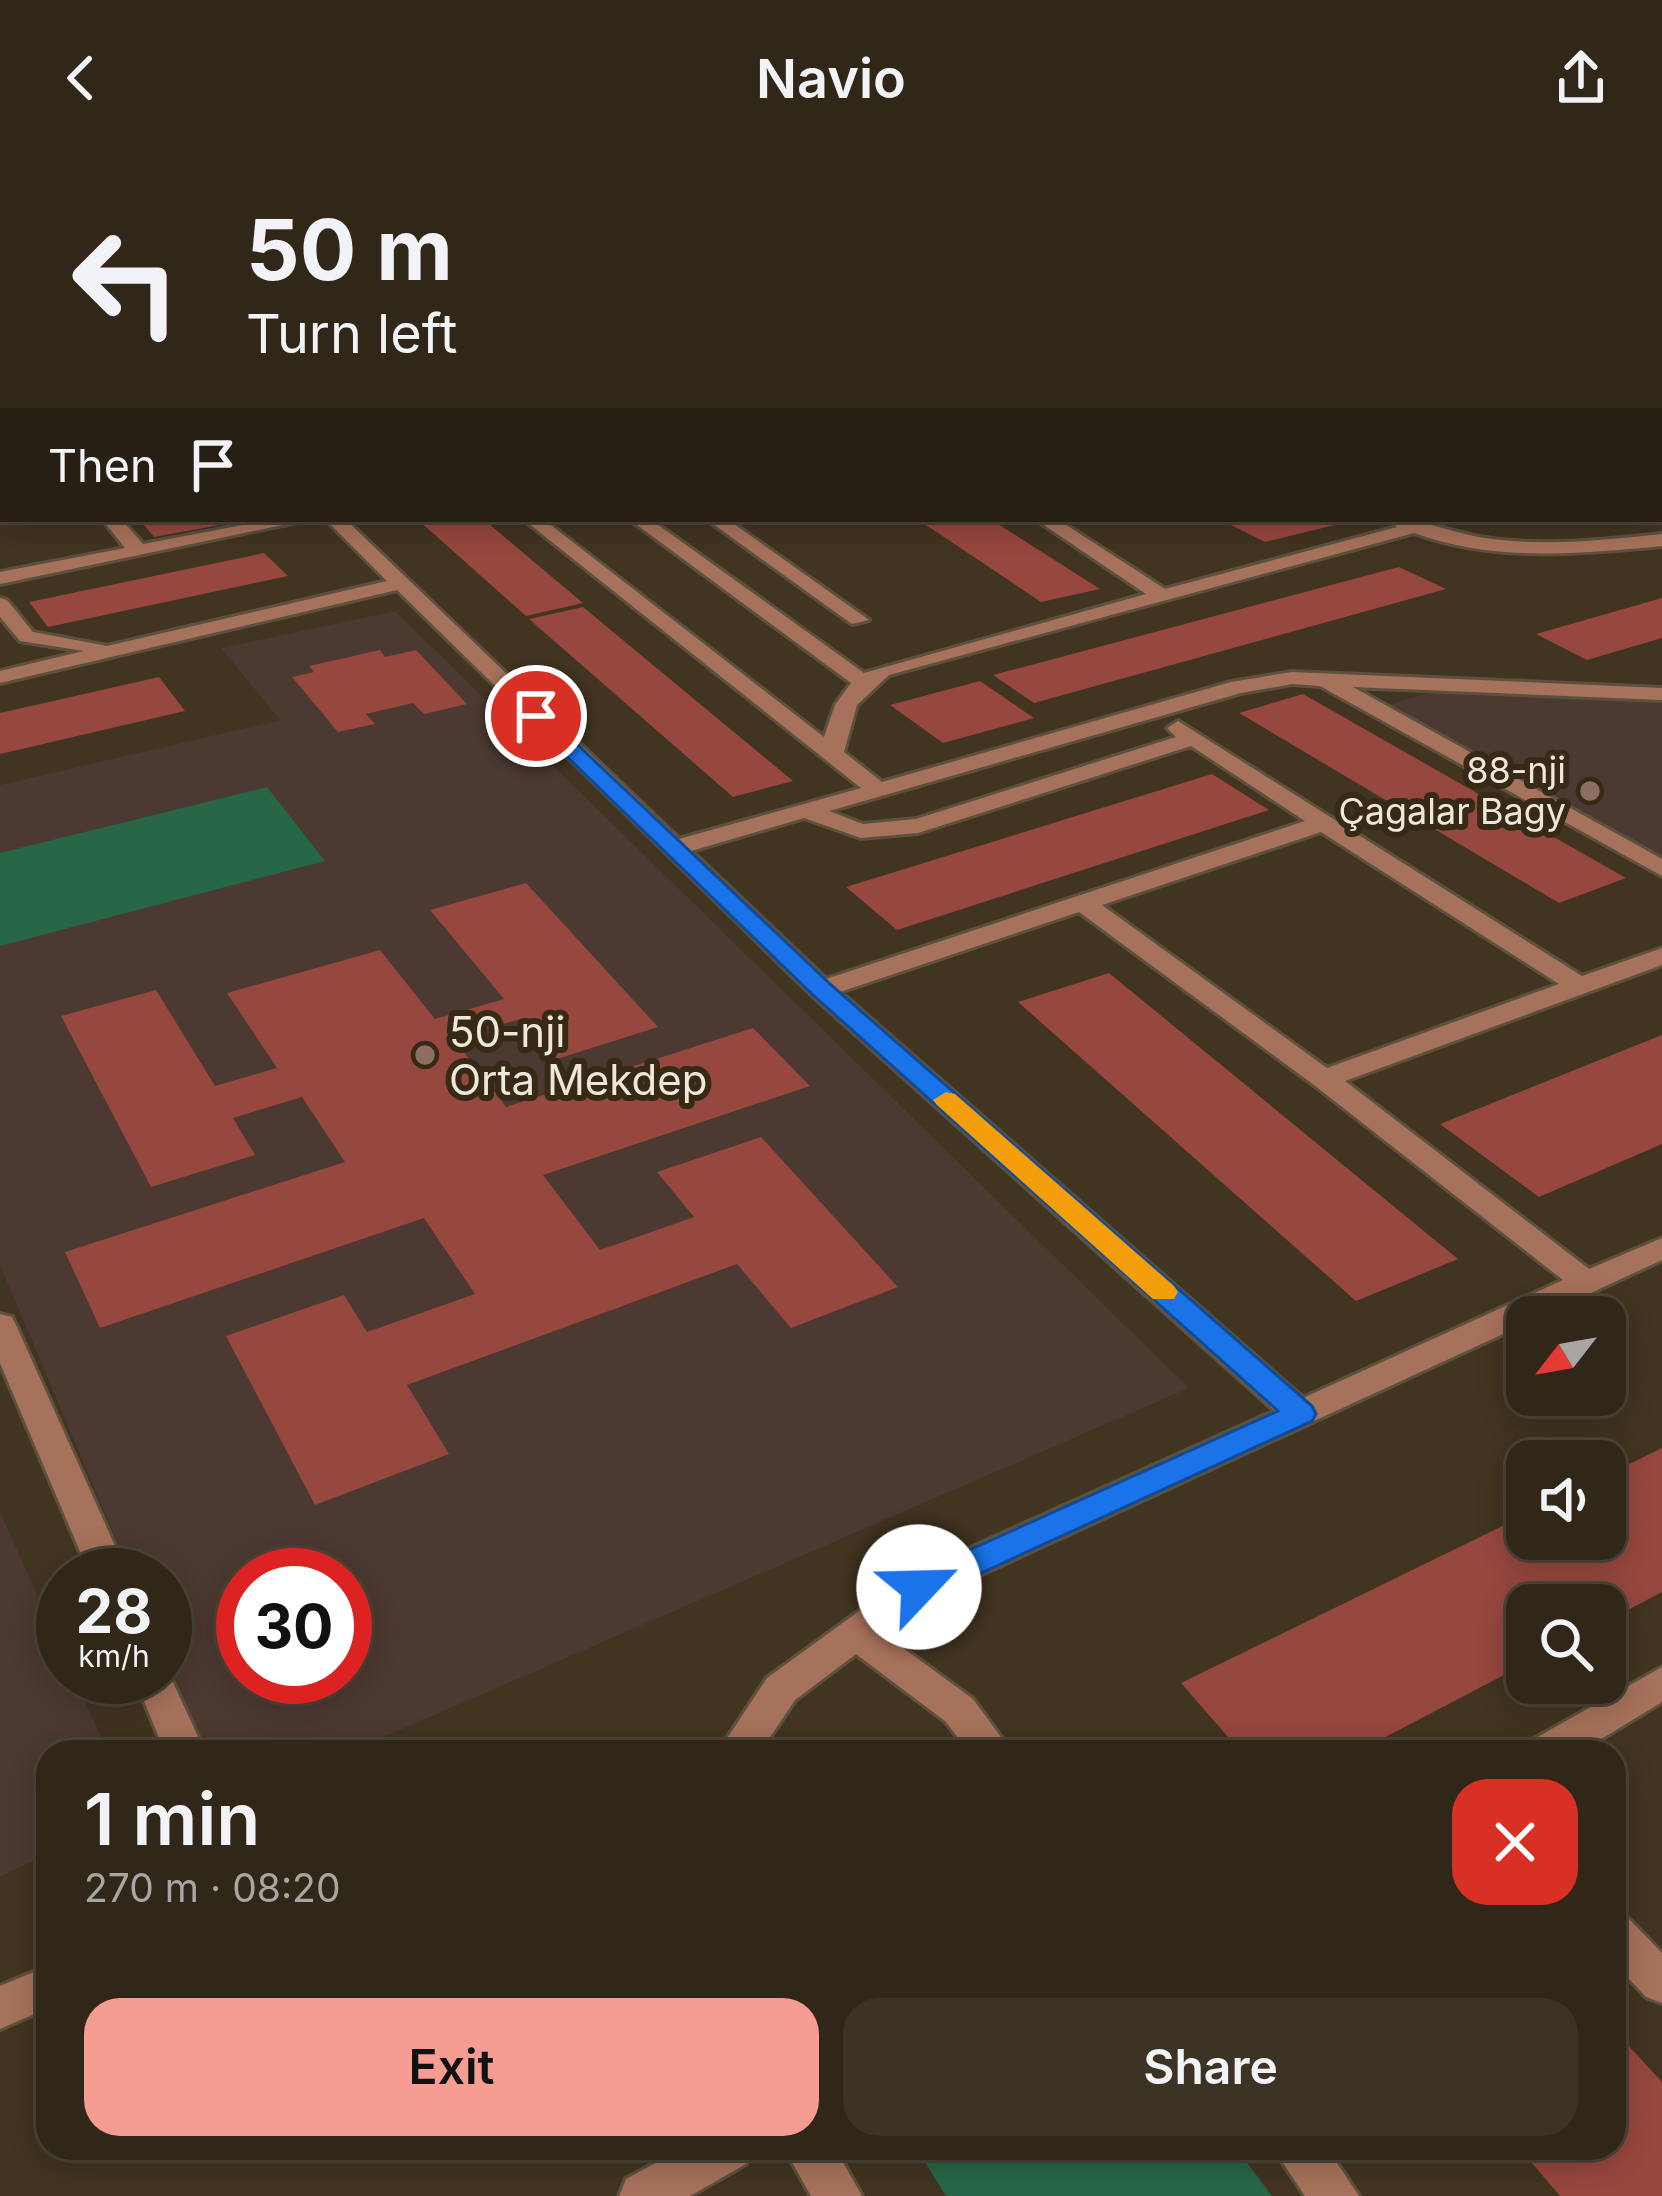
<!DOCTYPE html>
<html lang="en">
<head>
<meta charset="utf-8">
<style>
  :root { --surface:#312718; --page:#3d3325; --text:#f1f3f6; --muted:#a8a5a2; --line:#4c4437; --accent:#f59c93 }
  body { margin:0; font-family:Inter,sans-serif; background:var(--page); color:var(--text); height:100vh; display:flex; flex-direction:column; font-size:45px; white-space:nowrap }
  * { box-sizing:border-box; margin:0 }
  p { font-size:39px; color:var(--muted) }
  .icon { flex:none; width:66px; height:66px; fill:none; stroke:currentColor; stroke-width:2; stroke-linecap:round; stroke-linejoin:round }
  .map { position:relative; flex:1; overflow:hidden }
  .side { position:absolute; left:36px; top:1584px; width:1590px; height:420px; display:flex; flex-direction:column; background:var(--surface); border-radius:36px; box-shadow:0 6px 30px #0003,0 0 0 3px var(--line) }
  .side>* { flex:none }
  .guide { position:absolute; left:0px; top:0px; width:1662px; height:366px; box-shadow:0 6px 30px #0003,0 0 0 3px var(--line); background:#312718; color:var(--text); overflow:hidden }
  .needle { width:78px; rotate:239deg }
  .buttons { position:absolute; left:1506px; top:1140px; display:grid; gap:24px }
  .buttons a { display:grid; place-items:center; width:120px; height:120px; border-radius:24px; background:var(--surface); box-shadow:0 6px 30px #0003,0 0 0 3px var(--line); font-size:60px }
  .speed { position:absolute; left:36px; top:1392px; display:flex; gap:24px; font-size:60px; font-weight:700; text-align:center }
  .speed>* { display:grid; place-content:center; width:156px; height:156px; border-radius:50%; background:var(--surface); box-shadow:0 6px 30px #0003,0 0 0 3px var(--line); line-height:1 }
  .speed small { font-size:30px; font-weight:400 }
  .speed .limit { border:18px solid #d22; background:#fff; color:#111 }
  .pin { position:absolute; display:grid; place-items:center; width:102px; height:102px; color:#fff; margin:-51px; border:6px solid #fff; border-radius:50%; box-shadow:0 3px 12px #0007 }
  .me { position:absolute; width:132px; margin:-66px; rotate:66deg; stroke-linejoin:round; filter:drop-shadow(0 0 9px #0008) }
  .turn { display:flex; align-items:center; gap:42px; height:252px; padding:0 48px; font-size:54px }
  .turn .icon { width:156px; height:156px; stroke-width:2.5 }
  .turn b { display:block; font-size:84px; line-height:102px }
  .then { display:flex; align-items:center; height:114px; padding:0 48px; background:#0003; gap:24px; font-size:45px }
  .round { display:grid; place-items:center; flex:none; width:126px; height:126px; border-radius:36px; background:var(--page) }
  .head { display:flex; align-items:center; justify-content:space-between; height:204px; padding:0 48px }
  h1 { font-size:72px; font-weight:600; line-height:90px }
  .button { display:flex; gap:24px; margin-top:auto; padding:24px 48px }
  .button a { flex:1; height:138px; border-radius:36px; background:var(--accent); color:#111; font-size:48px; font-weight:600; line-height:138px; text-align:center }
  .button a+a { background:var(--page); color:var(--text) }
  header { display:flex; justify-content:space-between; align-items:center; height:156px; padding:0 48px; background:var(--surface); font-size:54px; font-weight:600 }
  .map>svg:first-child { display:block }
</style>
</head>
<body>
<header><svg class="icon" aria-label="back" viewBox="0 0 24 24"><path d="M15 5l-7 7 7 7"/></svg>Navio<svg class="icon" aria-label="share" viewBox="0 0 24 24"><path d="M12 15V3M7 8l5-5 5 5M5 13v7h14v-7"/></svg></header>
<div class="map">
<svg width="1662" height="2040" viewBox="0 0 1662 2040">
  <rect width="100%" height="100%" fill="#413420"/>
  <!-- education -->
  <path fill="#4c3931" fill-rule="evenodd" d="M 395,455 L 1189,1232 L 349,1596 L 206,1596 L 165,1500 L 165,1419 L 131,1419 L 0,1109 L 0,629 L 280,564 L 221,492 ZM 243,1419 L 345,1419 L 345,1521 L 243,1521 Z
    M 1440,533 L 1662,546 L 1662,717 L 1373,554 Z
    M 0,1356 L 63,1496 L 63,1521 L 74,1521 L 108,1596 L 48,1596 L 48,1698 L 0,1721 Z"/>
  <!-- green -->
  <path fill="#276647" d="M 267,631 L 325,705 L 0,790 L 0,697 Z
    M 916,1992 L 1236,1992 L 1272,2040 L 946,2040 Z"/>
  <!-- building -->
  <path fill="#96473e" d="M 139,363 L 221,363 L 225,368 L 154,381 Z
    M 417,363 L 483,363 L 583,447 L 526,460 Z
    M 917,363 L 990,363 L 1100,433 L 1041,446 Z
    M 1219,363 L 1351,363 L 1351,365 L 1265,386 Z
    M 264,397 L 288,420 L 48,471 L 29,446 Z
    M 1399,411 L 1446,433 L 1034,547 L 993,519 Z
    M 1662,442 L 1662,482 L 1587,504 L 1536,478 Z
    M 583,451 L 793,625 L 733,641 L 529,463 Z
    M 380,494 L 385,501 L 416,494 L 467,548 L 424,558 L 413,547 L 366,558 L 375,568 L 338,576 L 292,521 L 314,516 L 309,510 Z
    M 159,521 L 185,555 L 0,598 L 0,557 Z
    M 980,525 L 1034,562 L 943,587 L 890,549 Z
    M 1303,538 L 1626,722 L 1559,747 L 1239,557 Z
    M 1212,618 L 1269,654 L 897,774 L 846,731 Z
    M 526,727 L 658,871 L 557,903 L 523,862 L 454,883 L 506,951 L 753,872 L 810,930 L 543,1019 L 600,1094 L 694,1061 L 657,1016 L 761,981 L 898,1131 L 791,1172 L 737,1108 L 407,1229 L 449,1298 L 315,1349 L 226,1180 L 344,1139 L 367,1176 L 475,1138 L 424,1062 L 100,1172 L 65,1096 L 345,1006 L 302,941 L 233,962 L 255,999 L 151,1031 L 61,860 L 156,834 L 215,930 L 277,912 L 227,837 L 380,794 L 435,863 L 504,843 L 430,754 Z
    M 1109,817 L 1458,1103 L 1356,1145 L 1018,846 Z
    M 1662,879 L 1662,988 L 1539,1041 L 1440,968 Z
    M 1662,1292 L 1662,1436 L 1605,1466 L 1605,1449 L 1527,1449 L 1527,1507 L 1357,1596 L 1241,1596 L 1181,1527 L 1527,1358 L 1527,1383 L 1605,1383 L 1605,1320 Z
    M 1614,1874 L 1662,1926 L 1662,2040 L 1560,2040 L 1519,1992 L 1614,1992 Z"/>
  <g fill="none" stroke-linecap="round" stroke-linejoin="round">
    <!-- minor casing -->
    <g stroke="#5d513e" stroke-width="6">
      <path id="minor" d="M 578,0 L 590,0 L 592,3 L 580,3 Z
        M 0,72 L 3,73 L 3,81 L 0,80 Z
        M 0,135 L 3,135 L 3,143 L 0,143 Z
        M 0,182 L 3,182 L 3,192 L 0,192 Z
        M 1659,184 L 1662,185 L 1662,195 L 1659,194 Z
        M 0,330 L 3,330 L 0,341 Z
        M 102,363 L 121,363 L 143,388 L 274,363 L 311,363 L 0,428 L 0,416 L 125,392 Z
        M 325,363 L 345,363 L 679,683 L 861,632 L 523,363 L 543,363 L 824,581 L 835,549 L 851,527 L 629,363 L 650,363 L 864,517 L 1146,438 L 1035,363 L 1057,363 L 1165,433 L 1397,371 L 1390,363 C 1424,363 1457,379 1492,383 C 1548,390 1606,384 1662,378 L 1662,390 C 1580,398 1493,406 1414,377 L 889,519 L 857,549 L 844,596 L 882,626 L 1231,526 L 1292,516 L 1662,532 L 1662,544 L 1353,531 L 1662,703 L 1662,720 L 1320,530 L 1292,528 L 1241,537 L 829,655 L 863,668 L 916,663 L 1176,581 L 1167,572 L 1178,565 L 1582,820 L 1662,792 L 1662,809 L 1345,925 L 1589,1113 L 1662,1082 L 1662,1104 L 1539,1161 L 1527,1161 L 1527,1167 L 932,1441 L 884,1478 L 973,1543 L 1012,1596 L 969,1596 L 945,1565 L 856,1498 L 795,1544 L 760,1596 L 718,1596 L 767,1522 L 906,1421 L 1275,1255 L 812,839 L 397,434 L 0,527 L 0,515 L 84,495 L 20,485 L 0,461 L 0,442 L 7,444 L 33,476 L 107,490 L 387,425 ZM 1191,590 L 1305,665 L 826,823 L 691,695 L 804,662 L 861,682 L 918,677 ZM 1321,676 L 1559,828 L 1327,912 L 1102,749 ZM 1079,756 L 1314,929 L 1563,1124 L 1303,1242 L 840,836 Z
        M 706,363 L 727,363 L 869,464 L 852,468 Z
        M 0,1158 L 12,1161 L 16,1169 L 128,1419 L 90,1419 L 0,1207 Z
        M 165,1509 L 205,1596 L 165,1596 L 134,1521 L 165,1521 Z
        M 1662,1511 L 1662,1546 L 1580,1596 L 1526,1596 L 1532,1584 Z
        M 1614,1758 L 1629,1763 L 1662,1797 L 1662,1847 L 1646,1841 L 1614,1807 Z
        M 48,1810 L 48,1852 L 0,1873 L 0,1830 Z
        M 683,1992 L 753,1992 L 746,2008 L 690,2040 L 619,2040 L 626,2023 Z
        M 784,1992 L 835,1992 L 862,2040 L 811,2040 Z
        M 1273,1992 L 1327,1992 L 1359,2040 L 1305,2040 Z"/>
    </g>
    <!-- major casing -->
    <g stroke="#5d513e" stroke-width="6">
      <path id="major" d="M 1659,79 L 1662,79 L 1662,87 L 1659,87 Z
        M 0,238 L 3,238 L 3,248 L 0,248 Z"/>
    </g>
    <!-- minor -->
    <use href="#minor" fill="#a7725b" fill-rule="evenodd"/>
    <!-- major -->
    <use href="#major" fill="#fab99d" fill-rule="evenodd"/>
  </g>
  <!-- route -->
  <path fill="#1a73e8" stroke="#114b97" stroke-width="3" d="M 529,556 L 543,556 L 830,828 L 1312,1250 L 1316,1258 L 1312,1265 L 931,1440 L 919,1444 L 907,1440 L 902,1431 L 907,1422 L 1278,1255 L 813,839 L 529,564 Z"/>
  <!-- slow -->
  <path fill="#f59e0b" d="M 946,936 L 955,938 L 1174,1130 L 1178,1136 L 1174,1143 L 1153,1143 L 937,949 L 933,944 Z"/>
  <!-- markers -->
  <g fill="#8d6e63" stroke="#362a16" stroke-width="4.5">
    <circle cx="1590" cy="635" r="12"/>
    <circle cx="425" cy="899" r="12"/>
  </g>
  <g text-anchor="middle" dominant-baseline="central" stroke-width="12" stroke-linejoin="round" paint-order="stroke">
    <!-- far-poi labels -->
    <g font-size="36" fill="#efe7da" stroke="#362a16" text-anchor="end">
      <text x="1566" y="614">88-nji<tspan x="1566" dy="41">Çagalar Bagy</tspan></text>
    </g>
    <!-- poi labels -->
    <g font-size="42" fill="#efe7da" stroke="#362a16" text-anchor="start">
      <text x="449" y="875">50-nji<tspan x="449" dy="48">Orta Mekdep</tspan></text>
    </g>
  </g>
</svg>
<div class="buttons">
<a><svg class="needle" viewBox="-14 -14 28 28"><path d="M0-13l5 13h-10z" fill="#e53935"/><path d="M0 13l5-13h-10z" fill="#a8a5a2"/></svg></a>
<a><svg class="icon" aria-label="sound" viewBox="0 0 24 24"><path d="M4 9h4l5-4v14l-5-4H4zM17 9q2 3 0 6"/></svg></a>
<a><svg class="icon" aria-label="search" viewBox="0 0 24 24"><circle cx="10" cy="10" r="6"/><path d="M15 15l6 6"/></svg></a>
</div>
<div class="speed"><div>28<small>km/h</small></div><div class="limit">30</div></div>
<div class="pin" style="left:536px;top:560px;background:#d93025"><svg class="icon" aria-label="arrive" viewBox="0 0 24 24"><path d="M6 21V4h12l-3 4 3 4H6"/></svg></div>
<svg class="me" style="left:919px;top:1431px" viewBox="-20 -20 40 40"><circle r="19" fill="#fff"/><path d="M0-13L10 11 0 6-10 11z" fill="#1a73e8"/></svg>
<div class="guide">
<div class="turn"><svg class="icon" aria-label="left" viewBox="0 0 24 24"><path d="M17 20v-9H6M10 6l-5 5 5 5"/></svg><div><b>50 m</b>Turn left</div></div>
<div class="then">Then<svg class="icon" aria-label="arrive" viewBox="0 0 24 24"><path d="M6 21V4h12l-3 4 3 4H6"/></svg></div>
</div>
<section class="side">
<div class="head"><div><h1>1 min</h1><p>270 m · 08:20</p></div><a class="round" style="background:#d93025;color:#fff"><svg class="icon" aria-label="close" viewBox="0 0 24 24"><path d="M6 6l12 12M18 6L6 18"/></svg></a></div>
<div class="button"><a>Exit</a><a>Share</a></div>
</section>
</div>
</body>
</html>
